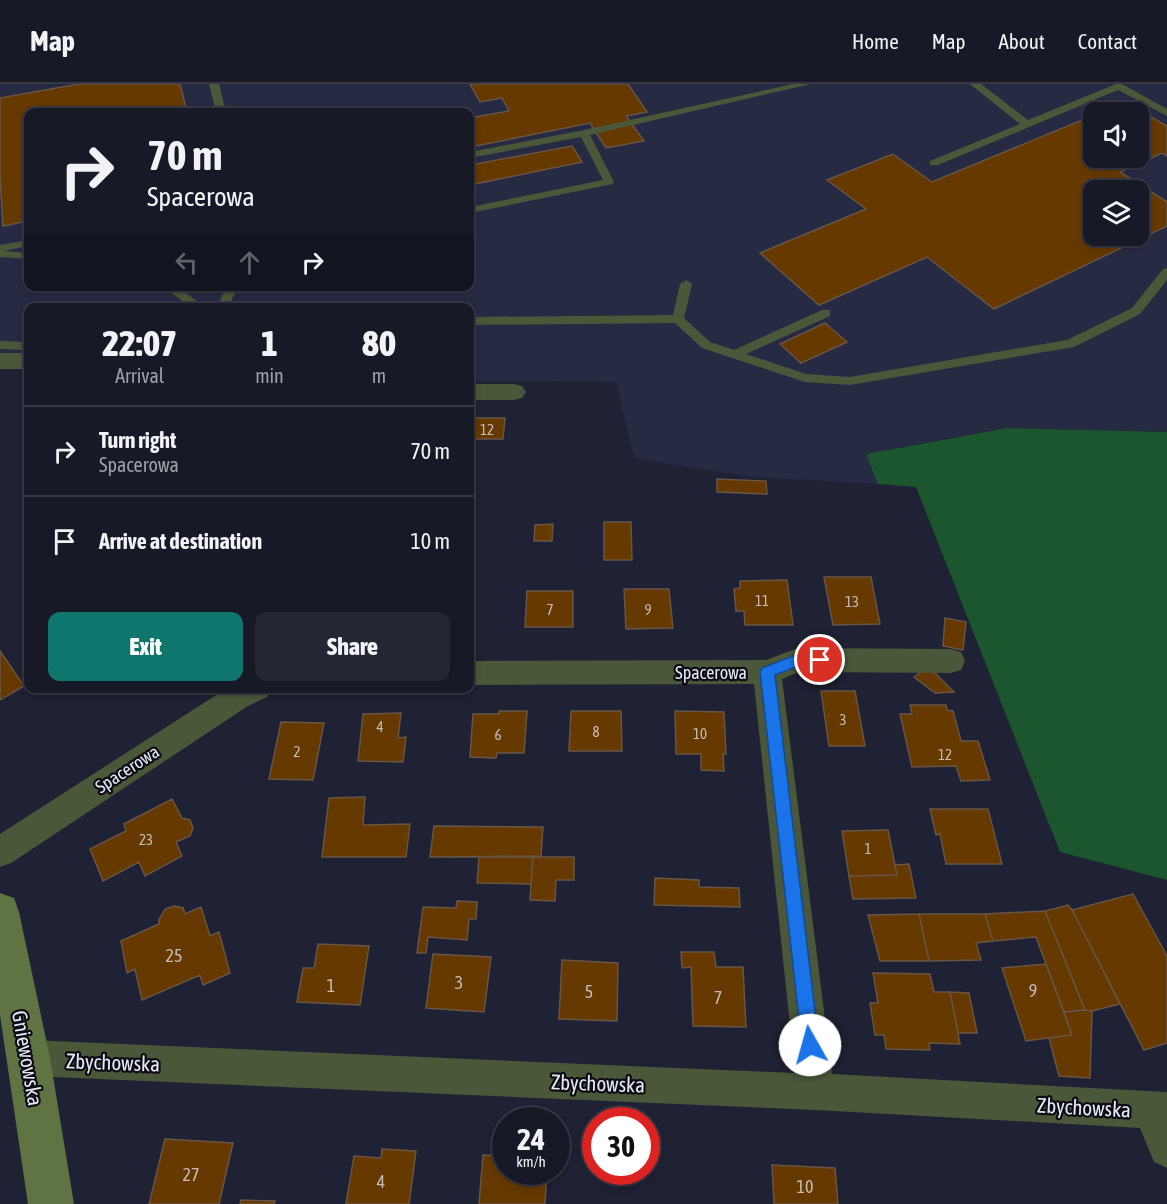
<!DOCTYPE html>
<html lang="en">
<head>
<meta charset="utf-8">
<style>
  :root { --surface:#171927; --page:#242633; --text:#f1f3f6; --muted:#9ea0a7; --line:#363844; --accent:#0f766e }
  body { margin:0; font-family:"Asap Condensed",sans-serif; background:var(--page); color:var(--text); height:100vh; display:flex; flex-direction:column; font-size:22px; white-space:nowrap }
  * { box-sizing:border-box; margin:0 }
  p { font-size:20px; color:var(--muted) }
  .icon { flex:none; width:33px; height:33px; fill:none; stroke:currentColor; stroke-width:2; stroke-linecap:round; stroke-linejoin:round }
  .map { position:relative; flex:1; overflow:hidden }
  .panel { position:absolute; left:24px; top:219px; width:450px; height:390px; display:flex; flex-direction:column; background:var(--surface); border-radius:12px; box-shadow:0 3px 9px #0003,0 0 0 2px var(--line) }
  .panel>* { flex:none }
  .guide { position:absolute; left:24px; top:24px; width:450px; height:183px; border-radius:12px; box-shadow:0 3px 9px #0003,0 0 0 2px var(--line); background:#171927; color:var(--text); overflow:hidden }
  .tools { position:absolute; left:1083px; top:18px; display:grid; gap:12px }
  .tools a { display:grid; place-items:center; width:66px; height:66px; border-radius:12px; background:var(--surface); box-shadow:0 3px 9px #0003,0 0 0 2px var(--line); font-size:30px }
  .speed { position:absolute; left:492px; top:1023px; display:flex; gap:12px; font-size:30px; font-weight:700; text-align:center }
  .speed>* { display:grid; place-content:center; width:78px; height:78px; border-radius:50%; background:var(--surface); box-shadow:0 3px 9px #0003,0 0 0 2px var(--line); line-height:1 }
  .speed small { font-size:15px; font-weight:400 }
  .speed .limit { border:9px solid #d22; background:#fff; color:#111 }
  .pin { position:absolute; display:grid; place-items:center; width:51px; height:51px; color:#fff; margin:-26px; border:3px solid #fff; border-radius:50%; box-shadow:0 2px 6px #0007 }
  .me { position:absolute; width:66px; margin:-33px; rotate:353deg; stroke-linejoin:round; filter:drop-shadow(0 0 4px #0008) }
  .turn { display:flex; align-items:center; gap:21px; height:126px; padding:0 24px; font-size:27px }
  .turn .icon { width:78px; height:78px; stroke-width:2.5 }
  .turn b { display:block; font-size:42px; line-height:51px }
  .lanes { display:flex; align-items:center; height:57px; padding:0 24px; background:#0003; justify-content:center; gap:30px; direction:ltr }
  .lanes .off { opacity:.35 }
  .eta { display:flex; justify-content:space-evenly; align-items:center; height:102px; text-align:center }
  .eta b { font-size:36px; font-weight:800; line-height:42px }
  .button { display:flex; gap:12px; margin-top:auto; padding:12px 24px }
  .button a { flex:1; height:69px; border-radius:12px; background:var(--accent); color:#fff; font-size:24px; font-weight:800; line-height:69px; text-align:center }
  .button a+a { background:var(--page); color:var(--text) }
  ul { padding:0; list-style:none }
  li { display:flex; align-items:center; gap:18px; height:90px; padding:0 24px; border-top:2px solid var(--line) }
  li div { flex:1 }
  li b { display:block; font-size:22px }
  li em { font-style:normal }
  header { display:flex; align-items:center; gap:36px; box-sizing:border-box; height:84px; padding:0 30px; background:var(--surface); border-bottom:2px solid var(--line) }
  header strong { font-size:28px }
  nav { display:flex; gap:33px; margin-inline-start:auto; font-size:21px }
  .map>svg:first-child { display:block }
</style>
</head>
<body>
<header>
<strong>Map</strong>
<nav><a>Home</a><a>Map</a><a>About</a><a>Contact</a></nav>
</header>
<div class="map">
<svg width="1167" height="1120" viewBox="0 0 1167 1120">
  <rect width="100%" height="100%" fill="#1f2134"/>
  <!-- built -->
  <path fill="#272a43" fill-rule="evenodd" d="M 0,0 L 1167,0 L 1167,348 L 1007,344 L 943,355 L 867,370 L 878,400 L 751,393 L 634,374 L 616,298 L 470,297 L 470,224 L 28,224 L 28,271 L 0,271 ZM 28,28 L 470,28 L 470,202 L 28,202 ZM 1094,28 L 1138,28 L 1138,74 L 1094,74 ZM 1094,106 L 1138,106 L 1138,152 L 1094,152 Z"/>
  <!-- forest -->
  <path fill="#1b562e" d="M 1007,344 L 1167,348 L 1167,796 L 1060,768 L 916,403 L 878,400 L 866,370 Z"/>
  <!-- building -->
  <path fill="#653900" stroke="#685544" stroke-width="1.5" fill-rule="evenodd" d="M 79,0 L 180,0 L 187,28 L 28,28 L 28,137 L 3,142 L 0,93 L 0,14 Z
    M 470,0 L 628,0 L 647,28 L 626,32 L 644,57 L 606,64 L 590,39 L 476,62 L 470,49 L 470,34 L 509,27 L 502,14 L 480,18 Z
    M 1125,18 L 1167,42 L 1167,72 L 1162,69 L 1120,88 L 1167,118 L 1167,142 L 994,225 L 927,173 L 819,221 L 760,169 L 866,125 L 827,96 L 893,70 L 932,98 L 1094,31 L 1094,74 L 1138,74 L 1138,28 L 1100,28 ZM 1094,106 L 1138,106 L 1138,152 L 1094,152 Z
    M 572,62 L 582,78 L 470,101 L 470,81 Z
    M 825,239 L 847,258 L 801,279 L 780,260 Z
    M 470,334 L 505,334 L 503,355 L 475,355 L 475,359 L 470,359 Z
    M 717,395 L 766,397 L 767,410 L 717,408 Z
    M 604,438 L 631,438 L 632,476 L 604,476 Z
    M 553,440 L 552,457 L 534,457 L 535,441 Z
    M 824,493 L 871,493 L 880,540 L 833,541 Z
    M 787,496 L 793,541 L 745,541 L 744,527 L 736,527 L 734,505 L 740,504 L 740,497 Z
    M 624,505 L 669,505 L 673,544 L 626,545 Z
    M 527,507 L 573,507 L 573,543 L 525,543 Z
    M 945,534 L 966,538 L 963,566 L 943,562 Z
    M 0,567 L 24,602 L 0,616 Z
    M 929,583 L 954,608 L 935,609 L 914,593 Z
    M 821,607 L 855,607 L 865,662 L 829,662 Z
    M 910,621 L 946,621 L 947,626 L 953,627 L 961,657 L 978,657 L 990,696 L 961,697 L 956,682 L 912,683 L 900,630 L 912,630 Z
    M 499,627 L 527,627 L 524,669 L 497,669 L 496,674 L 470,673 L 473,630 L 499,630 Z
    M 571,627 L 621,627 L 622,667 L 569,667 Z
    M 675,627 L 724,628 L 726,670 L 723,670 L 724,687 L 701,686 L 701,670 L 676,670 Z
    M 401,629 L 398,654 L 406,653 L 403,678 L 358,677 L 363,630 Z
    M 281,638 L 324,639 L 313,696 L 269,695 Z
    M 365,713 L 363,741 L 410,740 L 406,773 L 322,773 L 329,714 Z
    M 172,715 L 182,734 L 190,736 L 193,744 L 190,752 L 176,758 L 182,772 L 145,792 L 139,778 L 103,797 L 90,765 L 126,747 L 124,740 Z
    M 930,725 L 988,725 L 1002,780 L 946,780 L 940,750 L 936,751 Z
    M 434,742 L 543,743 L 541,772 L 430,773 Z
    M 888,746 L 897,791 L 849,792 L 842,747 Z
    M 479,773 L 533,773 L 531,800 L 477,799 Z
    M 533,773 L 574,773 L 574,796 L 556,796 L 555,817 L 530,816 Z
    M 909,780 L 916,814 L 853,815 L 849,792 L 897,791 L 895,781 Z
    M 655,794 L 699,796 L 699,803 L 739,804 L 740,823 L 654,821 Z
    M 1133,810 L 1167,872 L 1167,959 L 1144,966 L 1072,826 Z
    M 457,817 L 477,818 L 476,835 L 469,835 L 467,856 L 428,853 L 426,869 L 417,869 L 423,823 L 456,824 Z
    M 1068,821 L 1072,826 L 1120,920 L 1092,927 L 1085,926 L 1045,827 Z
    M 174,822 L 183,824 L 185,830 L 201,823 L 210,852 L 219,848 L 230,889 L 203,901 L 200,891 L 142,916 L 135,885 L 127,889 L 121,857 L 159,840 L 159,836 L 165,825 Z
    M 1045,827 L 1085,926 L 1064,928 L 1036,853 L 993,857 L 985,830 Z
    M 919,830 L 985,830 L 993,857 L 976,859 L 981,876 L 929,877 Z
    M 919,830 L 929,877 L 880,877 L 868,831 Z
    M 318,860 L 369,862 L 360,921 L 297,918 L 303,884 L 314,884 Z
    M 681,868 L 714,868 L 716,883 L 743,883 L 746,943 L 693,942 L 691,883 L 682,884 Z
    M 433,870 L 491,873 L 484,928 L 426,924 Z
    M 562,876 L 618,879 L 617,937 L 559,935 Z
    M 1046,880 L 1072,951 L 1026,957 L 1002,884 Z
    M 873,889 L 930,890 L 934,908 L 950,908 L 960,960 L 929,959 L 930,966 L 886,965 L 884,951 L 875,951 L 870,919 L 878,919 Z
    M 950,908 L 969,909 L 977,949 L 958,949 Z
    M 1085,926 L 1092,927 L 1090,994 L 1059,992 L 1049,954 L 1072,951 L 1064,928 Z
    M 165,1055 L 233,1059 L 219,1120 L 149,1120 Z
    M 382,1065 L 416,1067 L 409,1120 L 346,1120 L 354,1072 L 381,1074 Z
    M 483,1071 L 506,1072 L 506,1088 L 547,1088 L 545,1120 L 479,1120 Z
    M 772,1081 L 835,1084 L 838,1120 L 774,1120 Z
    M 241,1116 L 275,1117 L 274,1120 L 240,1120 Z"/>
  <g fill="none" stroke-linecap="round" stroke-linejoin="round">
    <!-- lane -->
    <path fill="#4a5738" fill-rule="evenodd" d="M 209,0 L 219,0 L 226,28 L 216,28 Z
      M 793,0 L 811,0 L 590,51 L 614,98 L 613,100 L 470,129 L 470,123 L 603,96 L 581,53 L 470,74 L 470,68 L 584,46 Z
      M 970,0 L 981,0 L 1028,36 L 1116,0 L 1122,0 L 1167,25 L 1167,32 L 1118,6 L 938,81 L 930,81 L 930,77 L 1020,40 Z
      M 28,156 L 28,162 L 4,167 L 28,169 L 28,175 L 0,173 L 0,161 Z
      M 1167,184 L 1167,196 L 1140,230 L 1074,263 L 850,301 L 805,298 L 702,264 L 675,239 L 470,241 L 470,233 L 673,231 L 680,200 L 686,196 L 692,200 L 684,234 L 710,258 L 734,266 L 822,226 L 830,226 L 830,232 L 746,270 L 806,290 L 850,293 L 1067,256 L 1132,224 L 1163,185 Z
      M 163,202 L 177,202 L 206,224 L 191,224 Z
      M 227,202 L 238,202 L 228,224 L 216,224 Z
      M 0,257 L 28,258 L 28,266 L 0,265 Z"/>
    <!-- street -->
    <path fill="#4a5738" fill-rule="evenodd" d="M 0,269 L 28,269 L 28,285 L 0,285 Z
      M 470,300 L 514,300 L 522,302 L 526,308 L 522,314 L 514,316 L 470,316 Z
      M 798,564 L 951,565 L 961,568 L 965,577 L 961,586 L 951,589 L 799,588 L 782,595 L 832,990 L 1167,1008 L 1167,1084 L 1154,1078 L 1140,1044 L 816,1026 L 29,992 L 16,987 L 11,974 L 16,961 L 29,956 L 795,989 L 754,600 L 470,601 L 470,577 L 766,576 Z
      M 227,604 L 271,604 L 267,613 L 248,622 L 11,779 L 0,783 L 0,750 Z"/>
    <!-- secondary -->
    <path fill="#5f7442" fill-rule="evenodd" d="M 0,809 L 14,814 L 19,828 L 50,974 L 74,1120 L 28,1120 L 0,931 Z"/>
  </g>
  <!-- route -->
  <path fill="#1a73e8" stroke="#114b97" stroke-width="1.5" d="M 798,570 L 825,572 L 827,576 L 825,580 L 798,582 L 775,591 L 819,961 L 817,967 L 810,970 L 804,967 L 802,961 L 760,588 L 762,584 Z"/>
  <g text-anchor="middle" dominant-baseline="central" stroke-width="4.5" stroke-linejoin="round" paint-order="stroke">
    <!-- number labels -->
    <g font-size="15" fill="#c6bdb8">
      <text x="487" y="345">12</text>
      <text x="762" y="516">11</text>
      <text x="852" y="517">13</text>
      <text x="550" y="525">7</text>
      <text x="648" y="525">9</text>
      <text x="843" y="635">3</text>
      <text x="380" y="642">4</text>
      <text x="596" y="647">8</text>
      <text x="700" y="649">10</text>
      <text x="498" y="650">6</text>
      <text x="297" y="667">2</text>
      <text x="945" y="670">12</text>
      <text x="146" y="755">23</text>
      <text x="868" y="764">1</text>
    </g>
    <!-- street labels -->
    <g font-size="18" fill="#e7e9f6" stroke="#0b0c14">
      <text x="711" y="588">Spacerowa</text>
      <text transform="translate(127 685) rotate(-33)">Spacerowa</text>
    </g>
    <!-- near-number labels -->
    <g font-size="18" fill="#c6bdb8">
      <text x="174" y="871">25</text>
      <text x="459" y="898">3</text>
      <text x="331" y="901">1</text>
      <text x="1033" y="906">9</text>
      <text x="589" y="907">5</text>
      <text x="718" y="913">7</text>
      <text x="191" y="1090">27</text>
      <text x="381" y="1097">4</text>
      <text x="805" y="1102">10</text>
    </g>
    <!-- near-street labels -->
    <g font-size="21" fill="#e7e9f6" stroke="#0b0c14">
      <text transform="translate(28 974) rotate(80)">Gniewowska</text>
      <text transform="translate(113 978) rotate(2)">Zbychowska</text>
      <text transform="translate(598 999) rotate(2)">Zbychowska</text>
      <text transform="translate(1084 1023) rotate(3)">Zbychowska</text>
    </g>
  </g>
</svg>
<div class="tools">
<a><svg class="icon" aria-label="sound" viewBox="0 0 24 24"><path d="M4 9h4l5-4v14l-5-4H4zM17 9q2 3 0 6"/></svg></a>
<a><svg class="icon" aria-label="layers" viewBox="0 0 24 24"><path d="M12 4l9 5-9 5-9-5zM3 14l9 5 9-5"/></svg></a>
</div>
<div class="speed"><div>24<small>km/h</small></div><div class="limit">30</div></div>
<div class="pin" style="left:820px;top:576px;background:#d93025"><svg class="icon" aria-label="arrive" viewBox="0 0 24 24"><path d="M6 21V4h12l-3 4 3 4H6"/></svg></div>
<svg class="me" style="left:810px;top:961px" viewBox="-20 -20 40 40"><circle r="19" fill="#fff"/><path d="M0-13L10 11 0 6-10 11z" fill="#1a73e8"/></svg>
<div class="guide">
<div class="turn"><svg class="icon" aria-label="right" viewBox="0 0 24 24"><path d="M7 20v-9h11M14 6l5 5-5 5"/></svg><div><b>70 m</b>Spacerowa</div></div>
<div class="lanes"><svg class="icon off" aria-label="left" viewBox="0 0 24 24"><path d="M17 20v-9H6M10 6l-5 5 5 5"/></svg><svg class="icon off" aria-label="ahead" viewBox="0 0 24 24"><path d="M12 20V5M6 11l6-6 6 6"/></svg><svg class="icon" aria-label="right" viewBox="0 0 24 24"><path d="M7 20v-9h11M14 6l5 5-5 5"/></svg></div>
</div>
<section class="panel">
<div class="eta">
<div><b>22:07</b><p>Arrival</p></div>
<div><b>1</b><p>min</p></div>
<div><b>80</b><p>m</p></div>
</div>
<ul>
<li><svg class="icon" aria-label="right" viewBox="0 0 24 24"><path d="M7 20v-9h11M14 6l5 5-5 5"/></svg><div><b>Turn right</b><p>Spacerowa</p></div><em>70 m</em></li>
<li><svg class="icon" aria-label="arrive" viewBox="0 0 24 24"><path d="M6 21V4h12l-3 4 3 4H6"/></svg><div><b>Arrive at destination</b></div><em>10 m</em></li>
</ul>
<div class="button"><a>Exit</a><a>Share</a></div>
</section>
</div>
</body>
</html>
